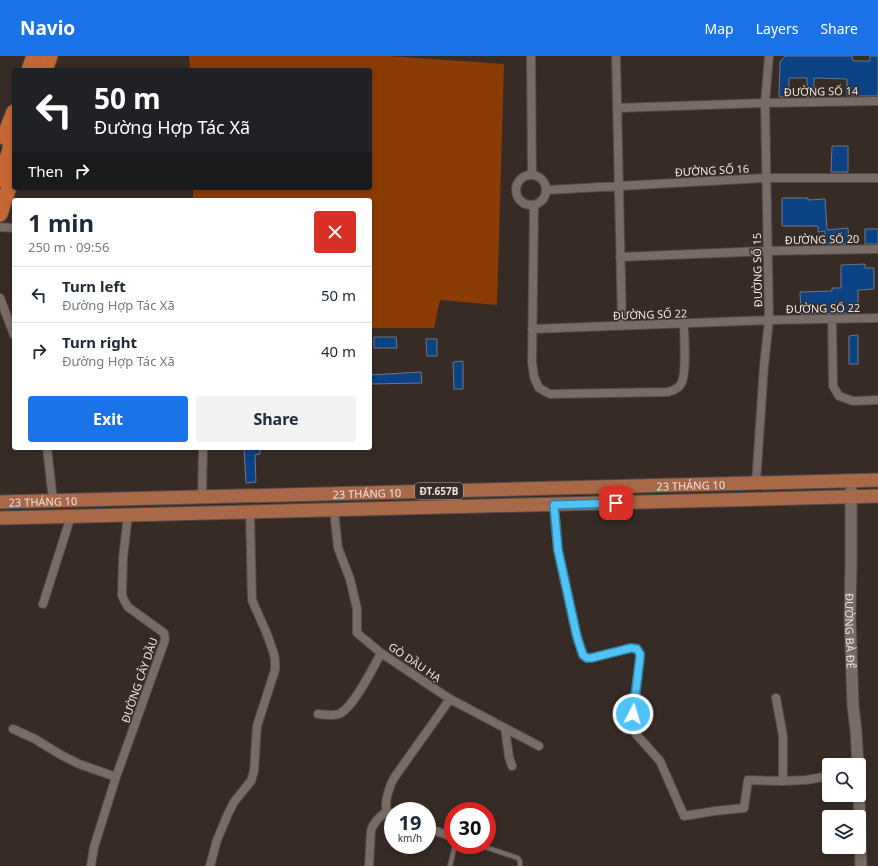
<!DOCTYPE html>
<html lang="en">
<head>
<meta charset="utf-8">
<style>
  :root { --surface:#fff; --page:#f2f2f3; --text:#1f2937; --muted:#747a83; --line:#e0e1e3; --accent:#1a73e8 }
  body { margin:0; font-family:"Noto Sans",sans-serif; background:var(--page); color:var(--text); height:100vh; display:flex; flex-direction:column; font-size:15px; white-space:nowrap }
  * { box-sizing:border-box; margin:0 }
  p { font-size:13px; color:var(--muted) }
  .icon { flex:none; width:22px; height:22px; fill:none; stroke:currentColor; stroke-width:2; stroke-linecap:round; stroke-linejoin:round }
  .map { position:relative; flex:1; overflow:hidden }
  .drawer { position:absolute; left:12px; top:142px; width:360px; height:252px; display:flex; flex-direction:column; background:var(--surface); border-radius:4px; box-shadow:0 2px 6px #0003 }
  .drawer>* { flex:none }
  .top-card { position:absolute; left:12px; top:12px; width:360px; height:122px; border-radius:4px; box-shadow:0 2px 6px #0003; background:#202124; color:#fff; overflow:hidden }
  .tools { position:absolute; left:822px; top:702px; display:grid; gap:8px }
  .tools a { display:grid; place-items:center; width:44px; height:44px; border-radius:4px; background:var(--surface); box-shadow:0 2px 6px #0003; font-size:20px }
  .speed { position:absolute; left:384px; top:746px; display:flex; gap:8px; font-size:20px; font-weight:700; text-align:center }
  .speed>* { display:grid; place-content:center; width:52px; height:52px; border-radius:50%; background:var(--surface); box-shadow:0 2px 6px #0003; line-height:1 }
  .speed small { font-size:10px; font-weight:400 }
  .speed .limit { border:6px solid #d22; background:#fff; color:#111 }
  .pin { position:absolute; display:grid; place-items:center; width:34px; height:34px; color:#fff; margin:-17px; border-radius:8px; box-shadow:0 2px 6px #0006 }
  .me { position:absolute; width:44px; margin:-22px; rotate:5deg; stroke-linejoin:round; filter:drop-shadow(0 0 3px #0008) }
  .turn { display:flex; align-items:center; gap:14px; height:84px; padding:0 16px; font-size:18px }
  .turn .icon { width:52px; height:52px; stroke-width:2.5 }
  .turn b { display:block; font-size:28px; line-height:34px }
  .then { display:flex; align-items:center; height:38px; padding:0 16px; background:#0003; gap:8px; font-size:15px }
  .round { display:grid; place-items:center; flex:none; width:42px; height:42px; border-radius:4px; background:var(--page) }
  .summary { display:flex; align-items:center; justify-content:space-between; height:68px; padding:0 16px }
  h1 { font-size:24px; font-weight:700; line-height:30px }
  .action { display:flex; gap:8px; margin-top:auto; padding:8px 16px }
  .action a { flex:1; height:46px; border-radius:4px; background:var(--accent); color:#fff; font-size:16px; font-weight:700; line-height:46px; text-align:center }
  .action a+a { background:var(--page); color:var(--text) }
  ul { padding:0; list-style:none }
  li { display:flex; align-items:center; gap:12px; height:56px; padding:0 16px; border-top:1px solid var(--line) }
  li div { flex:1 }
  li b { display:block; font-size:15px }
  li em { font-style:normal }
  header { display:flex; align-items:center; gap:24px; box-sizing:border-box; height:56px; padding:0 20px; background:var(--accent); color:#fff }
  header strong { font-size:19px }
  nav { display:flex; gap:22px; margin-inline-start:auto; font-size:14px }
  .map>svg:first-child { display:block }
</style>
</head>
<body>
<header>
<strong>Navio</strong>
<nav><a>Map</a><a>Layers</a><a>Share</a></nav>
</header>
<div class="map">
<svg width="878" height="810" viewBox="0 0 878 810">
  <rect width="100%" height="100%" fill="#372b26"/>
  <!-- green -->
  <path fill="#8b3b04" d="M 189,0 L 388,0 L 504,8 L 497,249 L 440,244 L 434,272 L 370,272 L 370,144 L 193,144 L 193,132 L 370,132 L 370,14 L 190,14 Z"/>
  <!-- building -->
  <path fill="#0a4284" stroke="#6e7681" d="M 785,0 L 852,0 L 853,5 L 870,5 L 870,0 L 878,0 L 878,40 L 847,40 L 847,23 L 814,22 L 814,41 L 807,41 L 807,22 L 789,22 L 789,41 L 780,41 L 779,40 L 780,6 Z
    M 832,90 L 848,90 L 848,116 L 831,116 Z
    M 782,142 L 808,142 L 808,144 L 825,143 L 827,174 L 848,172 L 849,188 L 825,188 L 825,175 L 818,176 L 818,170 L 782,170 Z
    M 865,173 L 878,173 L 878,188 L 865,188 Z
    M 865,208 L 865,212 L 874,212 L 874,233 L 858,234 L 858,257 L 801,258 L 800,236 L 832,235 L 832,232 L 841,232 L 841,209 Z
    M 858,279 L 858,308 L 849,308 L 849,280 Z
    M 374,281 L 396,281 L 397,292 L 374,292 Z
    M 426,283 L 437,283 L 437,300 L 427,300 Z
    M 463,305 L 463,333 L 454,333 L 453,306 Z
    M 421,316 L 422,327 L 370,328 L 370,319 Z
    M 244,392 L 260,392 L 260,398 L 255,399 L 256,426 L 246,427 Z"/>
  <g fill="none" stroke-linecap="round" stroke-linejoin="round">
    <!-- lane casing -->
    <g stroke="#544a46" stroke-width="6">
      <path id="lane" d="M 479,789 L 518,802 L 520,805 L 520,810
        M 450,810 L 455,789"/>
    </g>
    <!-- street casing -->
    <g stroke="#544a46" stroke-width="10">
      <path id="street" d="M 531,0 L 532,118
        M 616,0 L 622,270
        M 617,52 L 765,47 L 878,45
        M516 134a15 15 0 1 1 30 0a15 15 0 1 1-30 0Z
        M 547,134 L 766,122 L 878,122
        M 534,149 L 532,306 L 534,321 L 539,332 L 550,338 L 668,336 C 674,334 678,333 681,328 C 687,319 684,280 684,268
        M 0,171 L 14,172
        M 620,201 L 767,195 L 878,193
        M 0,242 L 14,279
        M 832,263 L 833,330 L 839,340 L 853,345 L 878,344
        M 532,273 L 769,264 L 878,262
        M 47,392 L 53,444
        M 756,427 L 764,310 L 769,264 L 765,47 L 769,0
        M 202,441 L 203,392
        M 554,449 L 558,494 L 577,581 L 583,599 L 587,602 L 591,602 L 631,592 L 637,593 L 640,598 L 640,601 L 633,659 C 633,666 633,671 636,678 L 660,705 L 684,760 L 715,755 L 744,752 L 748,724 L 783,725 L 806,724 L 829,720
        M 334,454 L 338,492 L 350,523 L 357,553 L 357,577 L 381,597 L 450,643 L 431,670 L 396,719 C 391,726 382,748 388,757 C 389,759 391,759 393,760
        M 43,548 L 71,460
        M 776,642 L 783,680 L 783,725
        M 450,643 L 539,690
        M 318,658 C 325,659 333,660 339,658 C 354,651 373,612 381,597
        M 505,672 L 509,701 L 512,710
        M 13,673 L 35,683 L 61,699 L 79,708 L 116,721
        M 427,772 L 453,781
        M 91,810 L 94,791 L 116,721 L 165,584 L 164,577 L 128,551 L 124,544 L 122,539 L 123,502 L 128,459
        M 210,810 L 217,784 L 228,758 L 234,746 L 251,725 L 254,715 L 257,670 L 275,614 L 275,604 L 274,598 L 267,578 L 252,544 L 250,456
        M 369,810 L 371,775 C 373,766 380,761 387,755"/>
    </g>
    <!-- secondary casing -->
    <g stroke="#544a46" stroke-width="13">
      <g id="secondary">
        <path id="s1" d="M 851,425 L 851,506 L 850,562 L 853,650 L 856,675 L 858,709"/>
        <path d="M 859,739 L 861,810"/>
      </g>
    </g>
    <!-- primary casing -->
    <g stroke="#544a46" stroke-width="15">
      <g id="primary">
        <path id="s2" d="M 0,446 L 878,424"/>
        <path d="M 0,462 L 128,459 L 878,440"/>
      </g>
    </g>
    <!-- highway casing -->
    <g stroke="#544a46" stroke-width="17">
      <path id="highway" d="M 29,14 L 34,0
        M 45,14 L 50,0
        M 4,81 L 14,56
        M 0,123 L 9,97 L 14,73
        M 0,158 L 14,116"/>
    </g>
    <!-- lane -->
    <use href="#lane" stroke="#796b65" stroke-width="4"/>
    <!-- street -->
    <use href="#street" stroke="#796b65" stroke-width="8"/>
    <!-- secondary -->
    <use href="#secondary" stroke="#796b65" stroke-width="11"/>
    <!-- primary -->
    <use href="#primary" stroke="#a76948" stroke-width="13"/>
    <!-- highway -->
    <use href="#highway" stroke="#c56735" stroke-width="15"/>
  </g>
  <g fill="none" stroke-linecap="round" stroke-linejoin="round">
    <!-- route casing -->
    <g stroke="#337fa1" stroke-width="10">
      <path id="route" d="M 616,447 L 554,449 L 558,494 L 577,581 L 583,599 L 587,602 L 591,602 L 631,592 L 637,593 L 640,598 L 640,601 L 633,658"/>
    </g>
    <!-- route -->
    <use href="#route" stroke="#4fc3f7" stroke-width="7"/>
  </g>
  <g text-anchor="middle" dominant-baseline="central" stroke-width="3" stroke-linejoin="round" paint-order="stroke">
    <!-- shield labels -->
    <rect fill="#372b26" stroke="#b6aca9" stroke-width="1" x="415" y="427" width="48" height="16" rx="3"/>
    <g font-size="10" font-weight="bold" fill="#ece4e1">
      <text x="439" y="435">ĐT.657B</text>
    </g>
    <!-- street labels -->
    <g font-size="11" fill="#ece4e1" stroke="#372b26">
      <text transform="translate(821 35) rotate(-1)">ĐƯỜNG SỐ 14</text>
      <text transform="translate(712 114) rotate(-3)">ĐƯỜNG SỐ 16</text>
      <text transform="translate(822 183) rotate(-1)">ĐƯỜNG SỐ 20</text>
      <text transform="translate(757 214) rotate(-91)">ĐƯỜNG SỐ 15</text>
      <text transform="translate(823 252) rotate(-1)">ĐƯỜNG SỐ 22</text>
      <text transform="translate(650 258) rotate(-2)">ĐƯỜNG SỐ 22</text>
      <text stroke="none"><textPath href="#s2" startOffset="691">23 THÁNG 10</textPath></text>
      <text stroke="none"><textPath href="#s2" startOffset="367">23 THÁNG 10</textPath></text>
      <text stroke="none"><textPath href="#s2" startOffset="43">23 THÁNG 10</textPath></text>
      <text stroke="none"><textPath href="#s1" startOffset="150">ĐƯỜNG BÀ ĐÊ</textPath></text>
      <text transform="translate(415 606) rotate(34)">GÒ DẦU HẠ</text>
      <text transform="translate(139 624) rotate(-71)">ĐƯỜNG CÂY DẦU</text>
    </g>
  </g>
</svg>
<div class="tools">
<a><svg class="icon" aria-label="search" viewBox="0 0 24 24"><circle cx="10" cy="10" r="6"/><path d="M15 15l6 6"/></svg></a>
<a><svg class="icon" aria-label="layers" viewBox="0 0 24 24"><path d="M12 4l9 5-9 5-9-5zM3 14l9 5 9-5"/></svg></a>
</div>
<div class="speed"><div>19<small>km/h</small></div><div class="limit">30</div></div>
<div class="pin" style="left:616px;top:447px;background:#d93025"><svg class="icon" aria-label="arrive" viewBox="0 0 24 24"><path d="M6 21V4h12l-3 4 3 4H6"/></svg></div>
<svg class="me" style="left:633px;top:658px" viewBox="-20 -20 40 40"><circle r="17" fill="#4fc3f7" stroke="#fff" stroke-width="3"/><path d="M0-11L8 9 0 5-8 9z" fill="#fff"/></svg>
<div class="top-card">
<div class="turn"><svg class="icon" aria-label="left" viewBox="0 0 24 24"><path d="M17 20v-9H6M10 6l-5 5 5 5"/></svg><div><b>50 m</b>Đường Hợp Tác Xã</div></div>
<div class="then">Then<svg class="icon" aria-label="right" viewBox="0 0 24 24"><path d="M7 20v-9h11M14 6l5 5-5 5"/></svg></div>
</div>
<section class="drawer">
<div class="summary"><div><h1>1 min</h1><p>250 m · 09:56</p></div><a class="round" style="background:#d93025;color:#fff"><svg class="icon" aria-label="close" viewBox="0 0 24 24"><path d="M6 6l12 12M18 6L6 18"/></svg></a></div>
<ul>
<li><svg class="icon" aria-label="left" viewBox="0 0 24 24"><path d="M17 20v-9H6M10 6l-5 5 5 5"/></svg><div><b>Turn left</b><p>Đường Hợp Tác Xã</p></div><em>50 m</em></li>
<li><svg class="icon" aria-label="right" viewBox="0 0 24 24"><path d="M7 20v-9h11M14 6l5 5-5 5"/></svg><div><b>Turn right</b><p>Đường Hợp Tác Xã</p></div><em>40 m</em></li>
</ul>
<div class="action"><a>Exit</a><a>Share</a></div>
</section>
</div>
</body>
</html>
